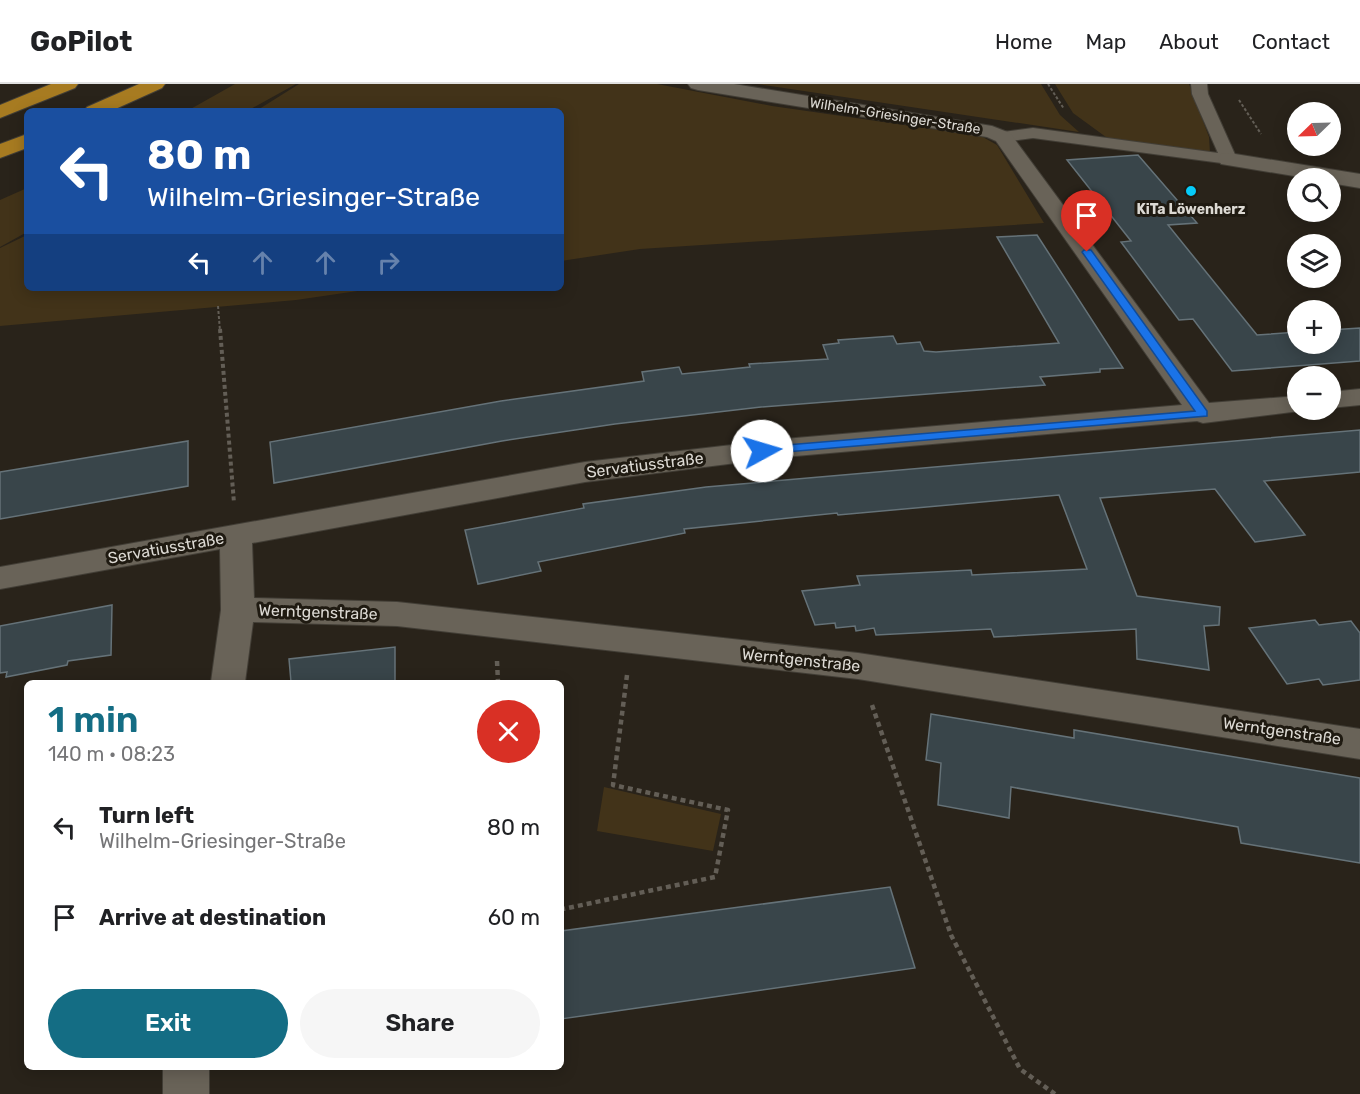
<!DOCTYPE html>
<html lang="en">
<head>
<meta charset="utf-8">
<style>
  :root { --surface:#fff; --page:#f6f6f6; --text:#202124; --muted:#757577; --line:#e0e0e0; --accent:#146d84 }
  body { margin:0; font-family:Rubik,sans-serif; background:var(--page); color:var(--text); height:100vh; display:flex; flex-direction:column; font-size:22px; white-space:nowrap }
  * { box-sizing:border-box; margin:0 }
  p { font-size:20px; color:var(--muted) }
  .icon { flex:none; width:33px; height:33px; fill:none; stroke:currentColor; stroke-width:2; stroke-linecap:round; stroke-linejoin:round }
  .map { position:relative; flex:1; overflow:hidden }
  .sheet { position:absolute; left:24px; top:596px; width:540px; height:390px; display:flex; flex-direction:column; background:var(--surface); border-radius:9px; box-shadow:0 3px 15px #0003 }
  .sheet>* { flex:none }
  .hud { position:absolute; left:24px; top:24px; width:540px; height:183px; border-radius:9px; box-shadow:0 3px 15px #0003; background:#1a4fa0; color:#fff; overflow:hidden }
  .needle { width:39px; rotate:247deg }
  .controls { position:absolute; left:1287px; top:18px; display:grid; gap:12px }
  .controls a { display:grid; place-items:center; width:54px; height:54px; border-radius:50%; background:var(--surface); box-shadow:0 3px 15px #0003; font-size:30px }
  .pin { position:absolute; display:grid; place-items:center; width:51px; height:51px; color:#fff; margin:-62px -26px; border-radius:50% 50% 50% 0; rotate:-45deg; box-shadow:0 0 6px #0007 }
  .pin .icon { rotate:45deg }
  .me { position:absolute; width:66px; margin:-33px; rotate:84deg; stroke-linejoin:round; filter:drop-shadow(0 0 4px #0008) }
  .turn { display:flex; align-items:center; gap:21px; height:126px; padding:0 24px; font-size:27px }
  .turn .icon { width:78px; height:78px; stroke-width:2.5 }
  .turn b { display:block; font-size:42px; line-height:51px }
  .lanes { display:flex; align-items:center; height:57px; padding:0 24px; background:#0003; justify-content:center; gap:30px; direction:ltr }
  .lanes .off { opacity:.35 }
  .round { display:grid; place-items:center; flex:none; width:63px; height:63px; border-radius:32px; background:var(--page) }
  .summary { display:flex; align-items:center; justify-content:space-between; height:102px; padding:0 24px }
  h1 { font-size:36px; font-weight:600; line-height:45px; color:var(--accent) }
  .button { display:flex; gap:12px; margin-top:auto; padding:12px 24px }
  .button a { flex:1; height:69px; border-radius:36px; background:var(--accent); color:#fff; font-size:24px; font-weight:600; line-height:69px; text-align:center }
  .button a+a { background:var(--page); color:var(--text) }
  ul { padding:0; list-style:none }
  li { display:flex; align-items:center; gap:18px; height:90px; padding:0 24px }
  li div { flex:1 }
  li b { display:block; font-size:22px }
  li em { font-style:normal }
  header { display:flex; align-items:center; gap:36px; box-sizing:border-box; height:84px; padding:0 30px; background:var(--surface); border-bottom:2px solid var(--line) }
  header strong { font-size:28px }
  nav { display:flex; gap:33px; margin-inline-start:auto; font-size:21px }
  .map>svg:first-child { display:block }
</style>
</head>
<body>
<header>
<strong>GoPilot</strong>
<nav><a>Home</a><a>Map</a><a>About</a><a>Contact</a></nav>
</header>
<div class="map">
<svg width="1360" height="1010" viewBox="0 0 1360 1010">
  <rect width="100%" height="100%" fill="#29231a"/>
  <!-- green -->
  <path fill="#423319" d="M 235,0 L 296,0 L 247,27 L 187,27 Z
    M 299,0 L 657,0 L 772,22 L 981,52 L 997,61 L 1044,139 L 640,165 L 561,177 L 561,27 L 256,27 Z
    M 757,0 L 1041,0 L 1060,31 L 1079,48 Z
    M 1055,0 L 1189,0 L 1209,53 L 1210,69 L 1110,56 L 1073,29 Z
    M 27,104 L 27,148 L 0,163 L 0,116 Z
    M 27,151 L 27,204 L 378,204 L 296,216 L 0,242 L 0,164 Z
    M 604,703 L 721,730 L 713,767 L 597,747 Z"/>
  <!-- building -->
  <path fill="#39454a" stroke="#657278" stroke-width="1.5" d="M 1138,71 L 1197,139 L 1168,141 L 1257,251 L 1298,248 L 1298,260 L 1330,260 L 1330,246 L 1360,244 L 1360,277 L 1232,287 L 1193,235 L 1179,236 L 1121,158 L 1131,157 L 1067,76 Z
    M 1037,151 L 1123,284 L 1100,285 L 1100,288 L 1040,293 L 1045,301 L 761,323 L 615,340 L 502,357 L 274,399 L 270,358 L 501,317 L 644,297 L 642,288 L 679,283 L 682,290 L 750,283 L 749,280 L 828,275 L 823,261 L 839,259 L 838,256 L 893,252 L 897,260 L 920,258 L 924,267 L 936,268 L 1059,259 L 997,153 Z
    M 1360,346 L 1360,388 L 1264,397 L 1305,451 L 1255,458 L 1215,405 L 1100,414 L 1137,512 L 1220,523 L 1219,541 L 1204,542 L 1209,586 L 1137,575 L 1136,545 L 994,553 L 991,545 L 876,551 L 874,544 L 856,547 L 855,542 L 836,544 L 835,539 L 815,541 L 802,507 L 860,501 L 857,492 L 971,486 L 972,491 L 1087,485 L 1059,411 L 838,431 L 837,429 L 684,445 L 685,449 L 538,478 L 541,487 L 478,500 L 465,446 L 584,424 L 583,420 L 706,403 Z
    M 188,357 L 188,402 L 0,435 L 0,388 Z
    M 112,521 L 111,571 L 68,577 L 67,581 L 6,593 L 7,588 L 0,589 L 0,542 Z
    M 1315,536 L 1319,541 L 1351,537 L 1360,549 L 1360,596 L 1323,601 L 1319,595 L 1287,600 L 1249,544 Z
    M 395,563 L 395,598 L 291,598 L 289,575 Z
    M 931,630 L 1074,654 L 1074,646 L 1360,694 L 1360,779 L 1241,759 L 1238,743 L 1011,703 L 1009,734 L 938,721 L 941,679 L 926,676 Z
    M 890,803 L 915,884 L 561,935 L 561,847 Z"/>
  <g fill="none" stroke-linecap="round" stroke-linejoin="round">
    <!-- lane casing -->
    <g stroke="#423e36" stroke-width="2">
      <path id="lane" d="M 1191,0 L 1207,0 L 1208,10 L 1237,75 L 1235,79 L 1229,80 L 1033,54 L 1003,58 L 995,53 L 1003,48 L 1033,44 L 1218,69 L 1192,10 Z"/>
    </g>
    <!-- street casing -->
    <g stroke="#423e36" stroke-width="2">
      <path id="street" d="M 688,0 L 734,0 L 992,42 L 1010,49 L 1209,319 L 1298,312 L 1298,326 L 1308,326 L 1203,339 L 1197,337 L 784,373 L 585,398 L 252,459 L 254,514 L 397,518 L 858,569 L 1360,645 L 1360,675 L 858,595 L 397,542 L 253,538 L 245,598 L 211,598 L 221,526 L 220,465 L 0,505 L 0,483 L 585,378 L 784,355 L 1182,321 L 996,57 L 987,53 L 698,6 L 691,4 Z
        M 1229,69 L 1360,90 L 1360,104 L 1330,99 L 1330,94 L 1306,94 L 1221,80 L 1218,75 L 1221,70 Z
        M 1360,305 L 1360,321 L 1330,324 L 1330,308 Z
        M 163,982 L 209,982 L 209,1010 L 163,1010 Z"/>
    </g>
    <!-- highway casing -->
    <g stroke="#423e36" stroke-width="2">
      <path id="highway" d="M 51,0 L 78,0 L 75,4 L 0,34 L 0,21 Z
        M 139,0 L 165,0 L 162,4 L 111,27 L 84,27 L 87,23 Z
        M 27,50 L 27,64 L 0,74 L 0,60 Z"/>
    </g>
    <!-- path-far2 -->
    <path stroke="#635e56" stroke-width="2" stroke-dasharray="3 2" stroke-linecap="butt" d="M 1048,0 L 1064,25
      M 1239,16 L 1261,50
      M 218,222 L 220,247"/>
    <!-- path-far1 -->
    <path stroke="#635e56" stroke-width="4" stroke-dasharray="4 3" stroke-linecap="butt" d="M 220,245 L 234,419"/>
    <!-- path -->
    <path stroke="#635e56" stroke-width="4.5" stroke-dasharray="5 4" stroke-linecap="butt" d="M 497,577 L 498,598
      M 872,621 L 951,851 L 1020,985 L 1055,1010
      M 561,823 L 563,825 L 715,793 L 728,726 L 613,701 L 627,591"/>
    <!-- lane -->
    <use href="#lane" fill="#696358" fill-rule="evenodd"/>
    <!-- street -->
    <use href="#street" fill="#696358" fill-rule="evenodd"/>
    <!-- highway -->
    <use href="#highway" fill="#a77b21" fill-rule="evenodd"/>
  </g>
  <!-- route -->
  <path fill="#1a73e8" stroke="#114b97" stroke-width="1.5" d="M 1084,166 L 1091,166 L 1207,327 L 1207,332 L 762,370 L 756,367 L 762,363 L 1195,327 L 1082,168 Z"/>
  <!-- markers -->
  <circle fill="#06cbf9" stroke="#1f1a11" stroke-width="2" cx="1191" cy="107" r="6"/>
  <g text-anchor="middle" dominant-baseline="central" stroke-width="6" stroke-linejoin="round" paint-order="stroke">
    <!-- far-street labels -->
    <g font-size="14" fill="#dcd9d3" stroke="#1f1a11">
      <text transform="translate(895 32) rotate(9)">Wilhelm-Griesinger-Straße</text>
    </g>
    <!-- far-poi labels -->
    <g font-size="14" font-weight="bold" fill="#dcd9d3" stroke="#1f1a11">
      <text x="1191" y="125">KiTa Löwenherz</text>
    </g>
    <!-- street labels -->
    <g font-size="16" fill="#dcd9d3" stroke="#1f1a11">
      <text transform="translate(645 381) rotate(-7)">Servatiusstraße</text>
      <text transform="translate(166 464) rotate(-10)">Servatiusstraße</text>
      <text transform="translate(318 528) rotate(2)">Werntgenstraße</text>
      <text transform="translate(801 576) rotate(6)">Werntgenstraße</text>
      <text transform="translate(1282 647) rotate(8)">Werntgenstraße</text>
    </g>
  </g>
</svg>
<div class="controls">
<a><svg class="needle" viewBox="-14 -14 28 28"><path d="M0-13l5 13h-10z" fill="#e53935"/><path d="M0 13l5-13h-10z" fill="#757577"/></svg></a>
<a><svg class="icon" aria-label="search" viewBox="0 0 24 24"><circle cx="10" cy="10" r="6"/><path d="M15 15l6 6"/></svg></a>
<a><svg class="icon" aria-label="layers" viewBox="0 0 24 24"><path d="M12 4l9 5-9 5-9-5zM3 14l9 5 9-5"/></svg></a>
<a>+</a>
<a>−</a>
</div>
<div class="pin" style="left:1087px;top:168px;background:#d93025"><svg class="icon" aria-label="arrive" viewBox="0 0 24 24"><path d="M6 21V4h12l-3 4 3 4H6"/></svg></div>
<svg class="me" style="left:762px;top:367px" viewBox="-20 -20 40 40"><circle r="19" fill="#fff"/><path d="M0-13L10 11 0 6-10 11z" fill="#1a73e8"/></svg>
<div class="hud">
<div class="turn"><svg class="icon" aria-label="left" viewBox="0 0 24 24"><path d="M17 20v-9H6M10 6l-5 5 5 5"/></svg><div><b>80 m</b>Wilhelm-Griesinger-Straße</div></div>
<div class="lanes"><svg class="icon" aria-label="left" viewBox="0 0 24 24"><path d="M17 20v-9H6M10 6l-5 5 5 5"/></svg><svg class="icon off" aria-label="ahead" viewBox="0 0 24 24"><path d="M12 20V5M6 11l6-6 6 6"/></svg><svg class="icon off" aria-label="ahead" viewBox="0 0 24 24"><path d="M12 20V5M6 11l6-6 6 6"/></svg><svg class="icon off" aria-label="right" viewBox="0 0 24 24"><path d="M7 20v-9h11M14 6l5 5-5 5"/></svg></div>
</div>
<section class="sheet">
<div class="summary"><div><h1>1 min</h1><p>140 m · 08:23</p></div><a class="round" style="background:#d93025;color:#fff"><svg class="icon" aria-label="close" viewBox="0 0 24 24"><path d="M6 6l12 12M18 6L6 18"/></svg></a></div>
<ul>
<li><svg class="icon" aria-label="left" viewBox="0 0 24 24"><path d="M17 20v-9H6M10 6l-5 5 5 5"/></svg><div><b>Turn left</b><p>Wilhelm-Griesinger-Straße</p></div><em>80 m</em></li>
<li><svg class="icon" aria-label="arrive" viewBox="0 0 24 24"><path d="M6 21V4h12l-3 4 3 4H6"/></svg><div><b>Arrive at destination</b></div><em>60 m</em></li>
</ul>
<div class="button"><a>Exit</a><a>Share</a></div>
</section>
</div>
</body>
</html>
